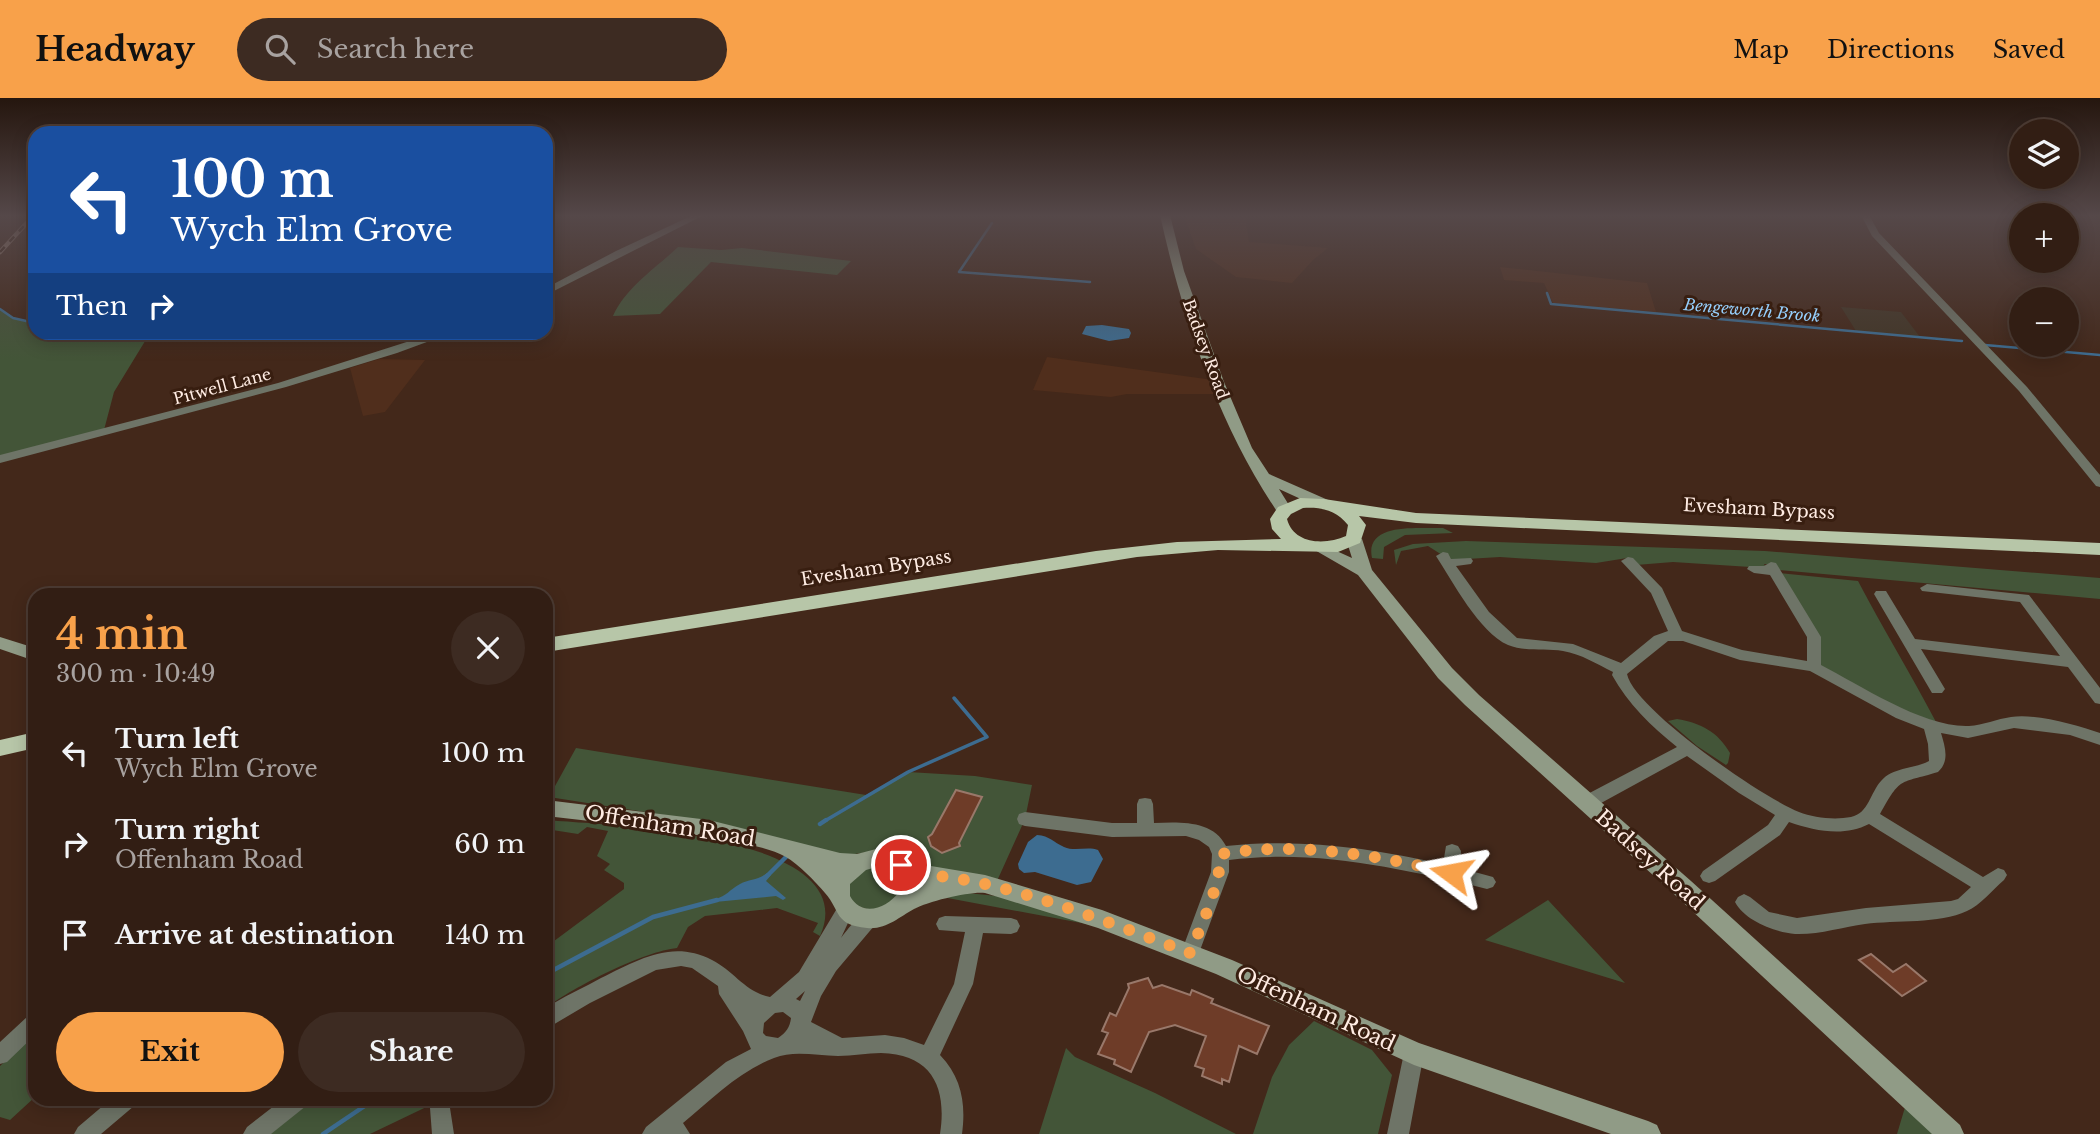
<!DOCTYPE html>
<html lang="en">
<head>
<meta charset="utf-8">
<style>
  :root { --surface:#321e14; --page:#3d2b22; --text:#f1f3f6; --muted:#a8a2a0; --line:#4d3c34; --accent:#f8a14a }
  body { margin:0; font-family:"Libre Baskerville",serif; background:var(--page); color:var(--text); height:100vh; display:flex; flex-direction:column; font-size:26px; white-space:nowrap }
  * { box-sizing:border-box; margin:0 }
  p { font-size:23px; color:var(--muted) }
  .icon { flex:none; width:38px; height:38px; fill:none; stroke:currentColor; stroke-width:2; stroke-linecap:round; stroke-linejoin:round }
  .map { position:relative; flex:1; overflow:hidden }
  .sheet { position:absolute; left:28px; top:490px; width:525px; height:518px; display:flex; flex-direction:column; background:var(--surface); border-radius:21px; box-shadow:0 4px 18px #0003,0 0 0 2px var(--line) }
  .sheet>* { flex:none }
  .banner { position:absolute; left:28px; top:28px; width:525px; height:214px; border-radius:21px; box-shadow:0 4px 18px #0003,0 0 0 2px var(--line); background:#1a4fa0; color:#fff; overflow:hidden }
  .tools { position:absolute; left:2009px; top:21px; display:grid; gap:14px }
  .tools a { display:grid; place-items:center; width:70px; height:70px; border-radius:50%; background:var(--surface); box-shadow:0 4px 18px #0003,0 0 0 2px var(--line); font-size:35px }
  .pin { position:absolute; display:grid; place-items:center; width:60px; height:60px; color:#fff; margin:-30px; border:4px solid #fff; border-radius:50%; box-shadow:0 2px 7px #0007 }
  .me { position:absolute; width:77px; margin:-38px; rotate:283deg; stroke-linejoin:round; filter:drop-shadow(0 0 5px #0008) }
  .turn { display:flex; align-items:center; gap:24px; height:147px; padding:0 28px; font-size:32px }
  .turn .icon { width:91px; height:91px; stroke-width:2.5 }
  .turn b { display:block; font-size:49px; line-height:60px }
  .then { display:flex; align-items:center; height:66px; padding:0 28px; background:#0003; gap:14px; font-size:26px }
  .round { display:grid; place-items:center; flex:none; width:74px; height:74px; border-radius:37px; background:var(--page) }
  .overview { display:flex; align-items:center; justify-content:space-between; height:119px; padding:0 28px }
  h1 { font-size:42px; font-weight:700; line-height:52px; color:var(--accent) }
  .primary-button { display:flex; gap:14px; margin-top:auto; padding:14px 28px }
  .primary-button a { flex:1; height:80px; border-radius:42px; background:var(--accent); color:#111; font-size:28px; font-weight:700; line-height:80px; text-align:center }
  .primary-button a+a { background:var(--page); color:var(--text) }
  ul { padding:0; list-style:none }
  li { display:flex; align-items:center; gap:21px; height:91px; padding:0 28px }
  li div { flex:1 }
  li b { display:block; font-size:26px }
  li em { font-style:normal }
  header { display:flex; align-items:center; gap:42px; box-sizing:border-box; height:98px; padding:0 35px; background:var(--accent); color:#111 }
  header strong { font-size:33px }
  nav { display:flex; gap:38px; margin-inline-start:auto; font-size:24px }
  .search { width:490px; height:63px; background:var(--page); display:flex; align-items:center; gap:18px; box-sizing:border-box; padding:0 24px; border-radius:38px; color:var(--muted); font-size:26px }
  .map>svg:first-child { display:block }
</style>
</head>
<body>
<header>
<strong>Headway</strong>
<div class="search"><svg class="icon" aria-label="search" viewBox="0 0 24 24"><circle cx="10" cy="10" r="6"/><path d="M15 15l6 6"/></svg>Search here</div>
<nav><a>Map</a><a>Directions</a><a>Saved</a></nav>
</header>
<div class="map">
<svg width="2100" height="1036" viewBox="0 0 2100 1036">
  <rect width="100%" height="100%" fill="#43281a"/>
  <!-- commercial -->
  <path fill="#413526" d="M 1841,209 L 1901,214 L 1920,239 L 1856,233 Z"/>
  <!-- built -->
  <path fill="#502e1c" d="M 1184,117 L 1245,117 L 1249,144 L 1328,150 L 1313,162 L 1292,185 L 1236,179 L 1196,151 Z
    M 1500,169 L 1647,185 L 1656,214 L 1553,205 L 1544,185 L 1504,182 Z
    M 1047,259 L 1213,282 L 1218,296 L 1127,296 L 1111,299 L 1033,292 Z
    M 379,261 L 425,262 L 385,314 L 363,318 L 350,270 Z"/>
  <!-- green -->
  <path fill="#435538" d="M 678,149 L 721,152 L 742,150 L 851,163 L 837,177 L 711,164 L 660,216 L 613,218 C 626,189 656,170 678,149 Z
    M 0,211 L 13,220 L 35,225 L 35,234 L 150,235 L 114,294 L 104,332 L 0,358 Z
    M 1443,430 L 1453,435 L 1405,437 L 1384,449 L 1383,461 L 1372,460 C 1364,423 1421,431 1443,430 Z
    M 1466,443 L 1765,453 L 2100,480 L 2100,501 L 1779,472 L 1776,467 L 1764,466 L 1766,470 L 1673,464 L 1636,467 L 1627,460 L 1596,465 L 1500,459 L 1450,462 L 1428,448 L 1401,453 L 1396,467 L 1394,452 L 1413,446 Z
    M 1779,475 L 1858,483 C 1883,531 1911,576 1936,624 L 1908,615 L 1819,568 L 1819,555 Z
    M 1677,621 C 1701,625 1718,634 1730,655 L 1728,665 L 1726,667 L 1697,648 L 1668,623 Z
    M 576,650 L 866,697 L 908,674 L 975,678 L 1032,687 L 1025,721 L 997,783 L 916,767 L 893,754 L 883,752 L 841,758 L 696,722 L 549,699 Z
    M 546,722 C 603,727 866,735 820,838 L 813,834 L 818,825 L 777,810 L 705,818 L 688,829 L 677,850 C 645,853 573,889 546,910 L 546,849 L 624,791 L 624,785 L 604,772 L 610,766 L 597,758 L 608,733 L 587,729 L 578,736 L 546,731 Z
    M 878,766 L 895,772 L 902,785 L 898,800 L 874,813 L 850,806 L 847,784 L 852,776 Z
    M 967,795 L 997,798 L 1092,827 L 937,798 Z
    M 1548,802 L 1625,885 L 1485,842 Z
    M 1314,923 L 1372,952 L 1392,977 L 1378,1036 L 1253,1036 L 1272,979 L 1289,947 Z
    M 35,935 L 35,999 L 10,1022 L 0,1019 L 0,968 Z
    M 1066,950 L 1075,959 L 1155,995 L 1236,1036 L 1039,1036 Z
    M 314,1001 L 443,1001 L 370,1036 L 269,1036 Z
    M 1906,1006 L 1938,1036 L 1897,1036 Z"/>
  <!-- water -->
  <path fill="#3d6c90" d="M 1102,227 L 1129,231 L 1131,235 L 1129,240 L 1109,243 L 1082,236 L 1086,228 Z
    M 1037,737 C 1050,738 1053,744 1064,749 C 1075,754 1087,748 1098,752 L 1103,761 L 1091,784 L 1077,787 L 1035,774 L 1024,775 L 1019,771 L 1018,766 L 1028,744 Z
    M 767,775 L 771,777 L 766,783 L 786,800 L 783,802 L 776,798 L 715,804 L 715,801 C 727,798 729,792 740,786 C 749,781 759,782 767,775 Z"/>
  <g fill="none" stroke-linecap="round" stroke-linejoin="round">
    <!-- stream-far2 -->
    <path stroke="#3d6c90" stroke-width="2.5" d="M 992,125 L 959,174 L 1090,184
      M 1547,195 L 1551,206 L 1962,243
      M 0,211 L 13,220 L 35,225
      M 89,234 L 149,234
      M 1985,247 L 2100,257"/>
    <!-- stream-far1 -->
    <path stroke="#3d6c90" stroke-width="3.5" d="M 823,724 L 908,674 L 987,639 L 954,600"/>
    <!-- stream -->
    <path stroke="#3d6c90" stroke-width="4.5" d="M 820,726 L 826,722
      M 767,778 L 789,756
      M 546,876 L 653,819 L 717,802
      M 323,1036 L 375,1001"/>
  </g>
  <!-- building -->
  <path fill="#6e3c28" stroke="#99786a" stroke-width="2" d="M 956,692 L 982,699 L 959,745 L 960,748 L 942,755 L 931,748 L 928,739 L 932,736 Z
    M 1871,856 L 1893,874 L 1906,866 L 1926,883 L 1902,898 L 1859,862 Z
    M 1148,880 L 1153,890 L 1162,887 L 1190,897 L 1192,892 L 1213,901 L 1211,905 L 1269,928 L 1257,956 L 1239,948 L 1229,984 L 1222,981 L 1222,986 L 1202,978 L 1204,971 L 1195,968 L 1206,938 L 1175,927 L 1149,934 L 1131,974 L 1114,966 L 1115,962 L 1098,956 L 1108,935 L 1102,933 L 1110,915 L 1116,918 L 1129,890 L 1128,886 Z"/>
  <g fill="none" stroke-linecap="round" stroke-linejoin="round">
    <!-- minor -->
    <path fill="#6e7467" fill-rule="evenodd" d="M 693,117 L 704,117 L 546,197 L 546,190 L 616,153 Z
      M 1861,117 L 1869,117 L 1879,135 L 2027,289 L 2100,377 L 2100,389 L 2096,388 L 2019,293 L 1872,138 Z
      M 438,234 L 454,234 L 397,255 L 286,289 L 0,365 L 0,357 L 278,285 Z
      M 1443,454 L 1448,455 L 1451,461 L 1471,460 L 1473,463 L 1471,466 L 1456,468 L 1489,514 L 1517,540 L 1573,546 L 1621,565 L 1654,538 L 1668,533 L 1651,495 L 1621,463 L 1628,459 L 1633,460 L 1662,490 L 1682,533 L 1742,552 L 1807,563 L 1807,539 L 1770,477 L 1754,475 L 1747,471 L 1749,468 L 1764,468 L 1771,464 L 1776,465 L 1821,539 L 1821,567 C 1860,587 1924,630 1969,628 C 1983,627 1997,621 2011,619 C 2035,615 2077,627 2100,635 L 2100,647 L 2070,637 L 2014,630 L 1968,640 L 1941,635 C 1945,649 1950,663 1938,674 C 1899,686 1901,678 1880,716 L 1983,779 L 1998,770 L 2004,772 L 2007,777 L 2004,782 C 1993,791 1980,808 1967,813 C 1939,826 1896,822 1865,826 C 1843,829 1818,837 1795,836 C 1775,834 1745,823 1735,804 L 1738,799 L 1744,796 L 1750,799 L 1769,814 L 1797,820 L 1866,810 L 1951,803 L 1958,801 L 1971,789 L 1869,726 C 1844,739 1815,733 1789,724 L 1780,737 L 1715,783 L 1709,785 L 1703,783 L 1700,778 L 1703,773 L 1768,727 L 1775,717 L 1739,695 L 1687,658 L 1592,710 L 1586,711 L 1580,710 L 1578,705 L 1580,700 L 1677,649 C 1651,628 1628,606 1612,577 L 1613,574 C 1597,566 1581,556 1563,553 C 1545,550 1526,554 1508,547 C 1479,534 1453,484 1436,458 ZM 1668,543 L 1683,543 L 1740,562 L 1810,573 L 1896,620 L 1924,631 L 1928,646 L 1929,663 C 1914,671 1893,669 1881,683 C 1870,695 1869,715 1851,719 C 1835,722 1814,720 1799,714 C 1763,700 1634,611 1627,576 Z
      M 1927,486 L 2029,497 L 2100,590 L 2100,606 L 2095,605 L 2068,569 L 1921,551 L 1945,591 L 1942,595 L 1932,595 L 1874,496 L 1876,493 L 1886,493 L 1915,541 L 2060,558 L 2020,504 L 1922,493 L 1920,490 Z
      M 1145,700 L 1151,701 L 1153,706 L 1154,725 C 1180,724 1213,722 1226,748 C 1300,740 1371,750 1443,766 L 1446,748 L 1452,746 L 1458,748 L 1461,753 L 1460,770 L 1493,779 L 1496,784 L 1493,789 L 1487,791 C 1402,771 1317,751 1229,762 L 1229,774 L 1199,855 L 1197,861 L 1190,863 L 1183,861 L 1181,855 L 1211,774 L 1212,756 L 1209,749 L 1199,742 L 1186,738 L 1112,739 L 1025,728 L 1019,726 L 1017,721 L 1019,716 L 1025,714 L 1112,725 L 1137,725 L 1137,706 L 1139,701 Z
      M 845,804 L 851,807 L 854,812 L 841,840 C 850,829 862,810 877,816 L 880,821 L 836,873 L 821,898 L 811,924 L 842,940 L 885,937 L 904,940 L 924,947 L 954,886 L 965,834 L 939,832 L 936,826 L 939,820 L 945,818 L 1011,820 L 1017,822 L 1020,828 L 1017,834 L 1011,836 L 983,835 L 973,886 L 940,957 C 962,980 966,1006 962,1036 L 940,1036 C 947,991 933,956 881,955 C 867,955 853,958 838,958 C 817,958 794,952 774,960 C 739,973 711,1002 683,1025 L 690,1036 L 642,1036 L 646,1029 L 726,964 L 751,951 L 743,933 L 719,896 L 718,888 L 692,870 L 681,868 L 656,872 L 590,905 L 546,931 L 546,911 L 554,905 C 569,896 585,889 601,880 C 638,862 672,841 712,862 C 734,873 745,894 770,899 L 799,874 L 839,807 ZM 805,893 L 800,903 L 796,901 ZM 783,914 L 791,920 C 790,929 786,935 778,940 L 766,938 L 763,935 L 764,925 L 775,915 Z
      M 35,915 L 35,937 L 7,964 L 0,966 L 0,944 L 28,918 Z
      M 1414,946 L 1421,948 L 1424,955 L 1409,1036 L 1387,1036 L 1404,955 L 1407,948 Z
      M 111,1001 L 137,1001 L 134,1008 L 101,1036 L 74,1036 L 78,1029 Z
      M 283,1001 L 309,1001 L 306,1008 L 271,1036 L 243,1036 L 247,1029 Z
      M 433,1001 L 453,1001 L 450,1010 L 454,1036 L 432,1036 L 430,1010 Z"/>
    <!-- secondary -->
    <path fill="#909b86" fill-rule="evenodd" d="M 1160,117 L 1170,117 L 1184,173 L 1224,284 L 1252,350 L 1269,376 L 1328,402 L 1330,405 L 1328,408 L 1316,408 L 1279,391 L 1292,412 L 1284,417 L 1278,415 C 1218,326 1183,221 1160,117 Z
      M 1354,436 L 1362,441 L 1372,472 L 1452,570 L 1479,597 L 1691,783 L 1960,1027 L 1964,1036 L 1932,1036 L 1675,797 L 1465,607 L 1438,580 L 1358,477 L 1313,451 L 1321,446 L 1352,460 L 1346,441 Z
      M 0,539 L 35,550 L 35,563 L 0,551 Z
      M 546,702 L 709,722 L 840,755 L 857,756 L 880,750 L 925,767 L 985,777 L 1102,812 L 1232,862 L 1419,945 L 1648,1023 L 1657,1027 L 1661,1036 L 1611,1036 L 1414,967 L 1216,876 L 1098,830 L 985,795 C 971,793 929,803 914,811 C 899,819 886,832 867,830 C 834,827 841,813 825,795 C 816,784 798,766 786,759 C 768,749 741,745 720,741 C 662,730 604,725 546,718 ZM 880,768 L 900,781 L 899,794 C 887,810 862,820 850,798 L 850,786 L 866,772 Z"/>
    <!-- trunk -->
    <path fill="#b7c6a8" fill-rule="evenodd" d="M 1300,400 L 1324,401 L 1416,415 L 2100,445 L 2100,457 L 1416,425 L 1359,418 L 1366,427 L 1360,445 L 1338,454 L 1218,452 L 1137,459 L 546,554 L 546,540 L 1096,453 L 1177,444 L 1281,441 L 1272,431 L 1270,421 L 1278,409 ZM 1303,410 C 1322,409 1336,412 1348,427 L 1346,438 C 1326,447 1294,447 1287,421 L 1291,416 Z
      M 35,634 L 35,650 L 0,658 L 0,642 Z"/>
    <!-- rail casing -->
    <g stroke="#9d867a" stroke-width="4.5">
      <path id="rail" d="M 0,154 L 34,117"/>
    </g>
    <!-- rail -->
    <use href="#rail" stroke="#381e10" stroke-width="2.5" stroke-dasharray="7" stroke-linecap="butt"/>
  </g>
  <!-- sky -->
  <linearGradient id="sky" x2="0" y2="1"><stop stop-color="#25160e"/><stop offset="0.45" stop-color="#554849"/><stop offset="1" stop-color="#554849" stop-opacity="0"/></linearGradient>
  <rect width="2100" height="262" fill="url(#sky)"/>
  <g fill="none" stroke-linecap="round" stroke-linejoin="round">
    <!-- route -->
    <path stroke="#f8a14a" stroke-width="12" stroke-dasharray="0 21.6" d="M 901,767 C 927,779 956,779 985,786 C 1054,802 1123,830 1190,855 C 1203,823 1219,791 1221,756 C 1296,743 1377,757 1451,775"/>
  </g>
  <g text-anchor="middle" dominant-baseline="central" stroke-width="6" stroke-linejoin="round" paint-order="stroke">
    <!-- far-water labels -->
    <g font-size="16" font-style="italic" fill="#95cefb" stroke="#381e10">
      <text transform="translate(1752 212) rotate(5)">Bengeworth Brook</text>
    </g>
    <!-- far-street labels -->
    <g font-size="16" fill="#ffece3" stroke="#381e10">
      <text transform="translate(1206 251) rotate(70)">Badsey Road</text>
      <text transform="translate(222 288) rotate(-15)">Pitwell Lane</text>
    </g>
    <!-- street labels -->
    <g font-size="18" fill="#ffece3" stroke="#381e10">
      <text transform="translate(1759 411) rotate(3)">Evesham Bypass</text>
      <text transform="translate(876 470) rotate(-9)">Evesham Bypass</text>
    </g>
    <!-- near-street labels -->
    <g font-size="21" fill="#ffece3" stroke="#381e10">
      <text transform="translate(670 728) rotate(9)">Offenham Road</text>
      <text transform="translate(1650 762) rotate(42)">Badsey Road</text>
      <text transform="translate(1316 911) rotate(25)">Offenham Road</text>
    </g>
  </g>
</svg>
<div class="tools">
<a><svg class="icon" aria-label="layers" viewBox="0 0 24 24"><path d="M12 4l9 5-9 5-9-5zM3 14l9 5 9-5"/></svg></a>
<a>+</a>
<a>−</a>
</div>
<div class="pin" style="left:901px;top:767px;background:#d93025"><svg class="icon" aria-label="arrive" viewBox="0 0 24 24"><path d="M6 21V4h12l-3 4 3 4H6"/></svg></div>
<svg class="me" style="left:1451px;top:775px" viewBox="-20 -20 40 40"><path d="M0-17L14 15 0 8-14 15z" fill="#f8a14a" stroke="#fff" stroke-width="4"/></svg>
<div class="banner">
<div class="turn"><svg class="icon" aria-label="left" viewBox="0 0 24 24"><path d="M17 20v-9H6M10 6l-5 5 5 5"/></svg><div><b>100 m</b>Wych Elm Grove</div></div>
<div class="then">Then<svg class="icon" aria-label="right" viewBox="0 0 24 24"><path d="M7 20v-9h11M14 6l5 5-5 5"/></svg></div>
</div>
<section class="sheet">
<div class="overview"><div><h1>4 min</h1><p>300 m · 10:49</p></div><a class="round"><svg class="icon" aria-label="close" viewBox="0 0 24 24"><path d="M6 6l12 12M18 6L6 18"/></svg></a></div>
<ul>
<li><svg class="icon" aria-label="left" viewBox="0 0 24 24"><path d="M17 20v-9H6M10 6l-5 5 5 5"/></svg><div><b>Turn left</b><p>Wych Elm Grove</p></div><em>100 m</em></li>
<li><svg class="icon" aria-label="right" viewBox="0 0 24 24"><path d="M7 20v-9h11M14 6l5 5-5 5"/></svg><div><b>Turn right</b><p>Offenham Road</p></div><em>60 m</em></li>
<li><svg class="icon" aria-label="arrive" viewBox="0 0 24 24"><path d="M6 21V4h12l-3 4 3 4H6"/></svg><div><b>Arrive at destination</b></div><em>140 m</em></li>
</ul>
<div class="primary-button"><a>Exit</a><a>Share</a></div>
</section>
</div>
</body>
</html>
